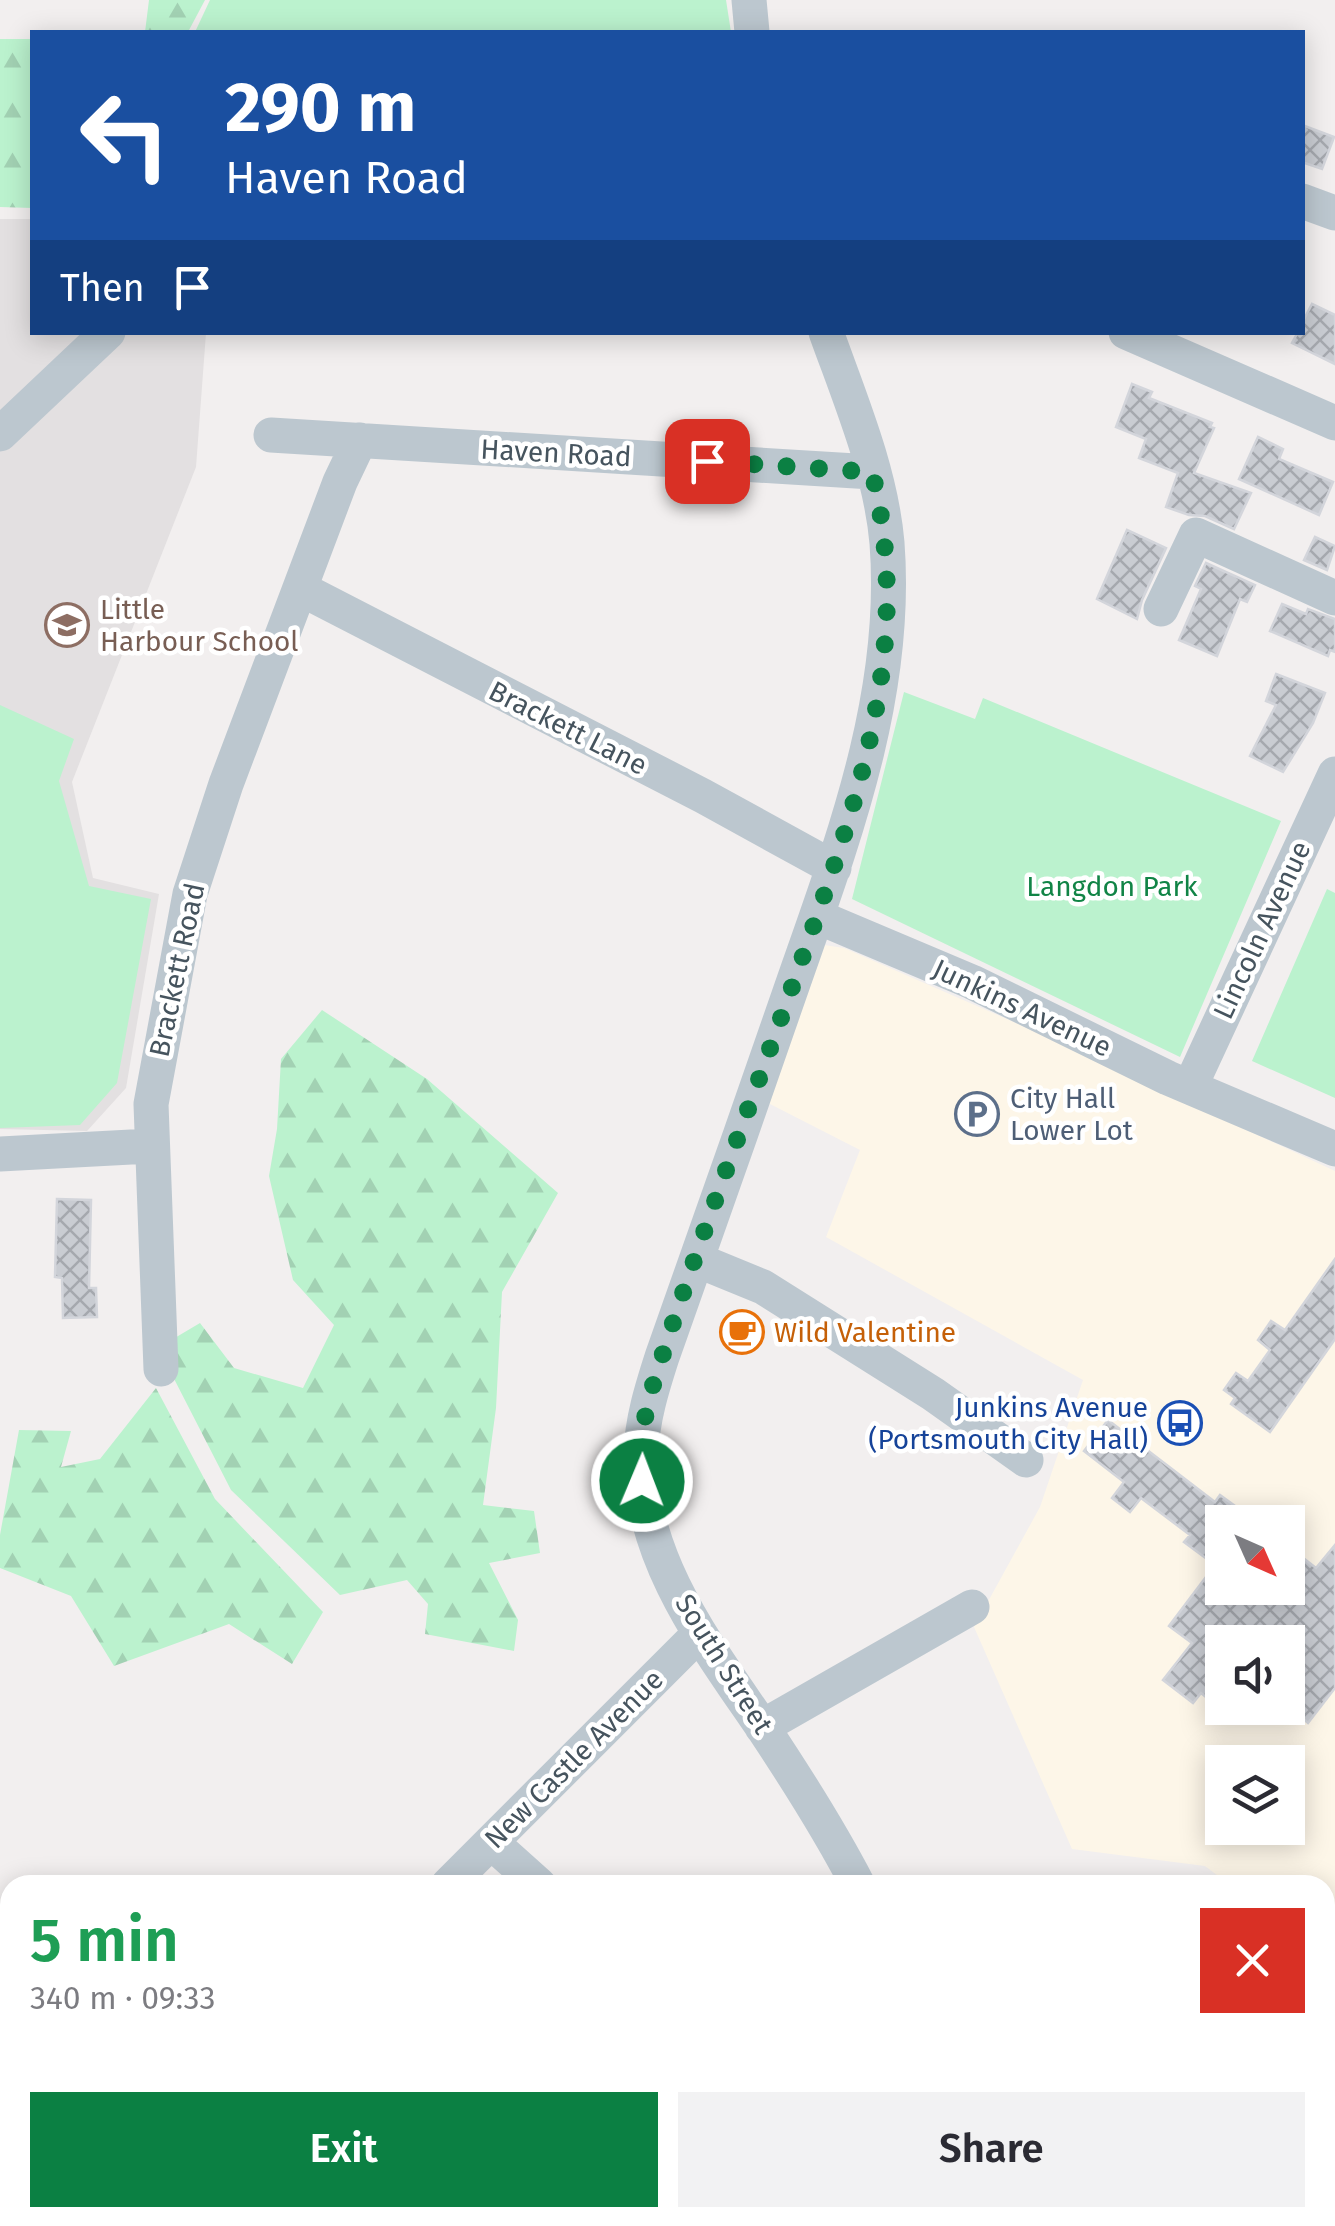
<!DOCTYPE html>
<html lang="en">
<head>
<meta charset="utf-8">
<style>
  :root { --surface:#fff; --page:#f2f2f3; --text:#2b2b33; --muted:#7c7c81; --accent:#0b8043 }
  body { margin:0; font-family:"Fira Sans",sans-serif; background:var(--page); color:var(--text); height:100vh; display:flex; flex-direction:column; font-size:38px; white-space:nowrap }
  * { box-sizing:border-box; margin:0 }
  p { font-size:32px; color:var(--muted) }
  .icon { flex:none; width:55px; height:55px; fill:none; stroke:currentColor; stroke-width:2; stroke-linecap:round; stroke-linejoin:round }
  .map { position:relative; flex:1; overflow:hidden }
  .drawer { position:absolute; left:0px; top:1875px; width:1335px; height:352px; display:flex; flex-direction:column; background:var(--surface); border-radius:30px 30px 0 0; box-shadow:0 5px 25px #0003 }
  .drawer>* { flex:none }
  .banner { position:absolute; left:30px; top:30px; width:1275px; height:305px; border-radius:0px; box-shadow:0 5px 25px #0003; background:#1a4fa0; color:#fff; overflow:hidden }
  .needle { width:65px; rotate:135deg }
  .fabs { position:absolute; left:1205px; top:1505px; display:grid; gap:20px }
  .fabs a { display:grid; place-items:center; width:100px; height:100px; border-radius:0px; background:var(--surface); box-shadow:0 5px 25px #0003; font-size:50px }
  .pin { position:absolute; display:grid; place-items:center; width:85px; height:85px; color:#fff; margin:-42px; border-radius:20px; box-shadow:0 5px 15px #0006 }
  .me { position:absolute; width:110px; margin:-55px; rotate:1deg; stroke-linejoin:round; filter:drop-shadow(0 0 8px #0008) }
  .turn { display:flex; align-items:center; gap:35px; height:210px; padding:0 30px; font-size:45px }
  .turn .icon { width:130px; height:130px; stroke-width:2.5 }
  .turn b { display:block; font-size:70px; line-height:85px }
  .then { display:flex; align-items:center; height:95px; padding:0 30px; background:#0003; gap:20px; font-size:38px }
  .round { display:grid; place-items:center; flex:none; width:105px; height:105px; border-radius:0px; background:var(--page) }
  .summary { display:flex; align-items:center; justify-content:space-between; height:170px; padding:0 30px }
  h1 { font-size:60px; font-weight:600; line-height:75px; color:#1e9e55 }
  .primary-button { display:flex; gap:20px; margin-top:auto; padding:20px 30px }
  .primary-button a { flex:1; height:115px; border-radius:0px; background:var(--accent); color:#fff; font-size:40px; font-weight:600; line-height:115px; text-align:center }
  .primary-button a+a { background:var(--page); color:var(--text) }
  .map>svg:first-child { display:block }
</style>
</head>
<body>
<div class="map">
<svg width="1335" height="2226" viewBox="0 0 1335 2226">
  <defs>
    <pattern id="forest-firs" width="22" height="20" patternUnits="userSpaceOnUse" patternTransform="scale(2.5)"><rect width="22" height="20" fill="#bbf2ce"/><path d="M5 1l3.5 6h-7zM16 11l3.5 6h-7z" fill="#a2d1b3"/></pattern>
    <pattern id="water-waves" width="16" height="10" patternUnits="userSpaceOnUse" patternTransform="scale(2.5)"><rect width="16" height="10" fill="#85e0f1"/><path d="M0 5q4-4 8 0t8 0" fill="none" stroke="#6fb8c6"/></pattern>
    <pattern id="building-cross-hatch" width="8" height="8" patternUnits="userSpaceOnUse" patternTransform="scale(2.5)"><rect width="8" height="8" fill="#c9ccd2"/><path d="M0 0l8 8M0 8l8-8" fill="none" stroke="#a5a8ae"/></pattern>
  </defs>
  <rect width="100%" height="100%" fill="#f2efef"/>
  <!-- commercial -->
  <path fill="#fdf6e8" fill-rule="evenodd" d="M 824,945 L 844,948 L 1016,1023 L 1335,1171 L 1335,1926 L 1325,1945 L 1325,1885 L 1230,1885 L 1205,1866 L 1072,1849 L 974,1627 L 1040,1507 L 1083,1380 L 826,1237 L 860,1150 L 768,1103 ZM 1222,1522 L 1288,1522 L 1288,1588 L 1222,1588 ZM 1222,1642 L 1288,1642 L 1288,1708 L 1222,1708 ZM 1222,1762 L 1288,1762 L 1288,1828 L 1222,1828 Z"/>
  <!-- education -->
  <path fill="#e3e0e1" d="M 0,219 L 32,219 L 32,332 L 206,333 L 196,467 L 72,782 L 93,878 L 159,894 L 126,1088 L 87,1131 L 0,1129 Z"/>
  <!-- forest -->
  <path fill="url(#forest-firs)" d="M 149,0 L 205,0 L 188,32 L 145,32 Z
    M 0,39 L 32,39 L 32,208 L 0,207 Z
    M 322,1010 L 427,1079 L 558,1193 L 502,1292 L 496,1408 L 483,1505 L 534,1511 L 540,1553 L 489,1563 L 518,1620 L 514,1651 L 425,1634 L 428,1604 L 407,1580 L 340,1595 L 231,1490 L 169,1369 L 173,1339 L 200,1323 L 234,1368 L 303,1388 L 334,1325 L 293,1280 L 269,1176 L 277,1129 L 281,1059 Z
    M 156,1388 L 215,1499 L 323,1612 L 292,1664 L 229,1624 L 114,1666 L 71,1596 L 0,1568 L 0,1535 L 19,1430 L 71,1431 L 61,1467 L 100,1459 Z"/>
  <!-- park -->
  <path fill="#bbf2ce" d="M 210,0 L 726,0 L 731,32 L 195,32 Z
    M 904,692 L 975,719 L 983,698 L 1281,821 L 1180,1057 L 852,899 Z
    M 0,705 L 74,739 L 59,781 L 89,886 L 151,899 L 117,1083 L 80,1125 L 0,1128 Z
    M 1327,889 L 1335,893 L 1335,1098 L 1252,1061 Z"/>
  <!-- water -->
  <path fill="url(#water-waves)" d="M 1335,1926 L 1335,2226 L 1292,2226 L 1296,2218 L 1325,2218 L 1325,1945 Z"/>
  <!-- building -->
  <path fill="url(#building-cross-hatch)" stroke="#d3d5db" stroke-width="2.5" d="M 1302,125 L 1334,137 L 1322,169 L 1302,162 Z
    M 1312,304 L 1335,315 L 1335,364 L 1292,343 L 1298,332 L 1302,332 L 1302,323 Z
    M 1132,384 L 1152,392 L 1149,398 L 1212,423 L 1210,427 L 1214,428 L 1194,473 L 1251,493 L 1234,529 L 1205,516 L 1189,515 L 1166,507 L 1178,473 L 1139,458 L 1146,439 L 1116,427 Z
    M 1258,437 L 1283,449 L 1279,459 L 1333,482 L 1319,515 L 1239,479 Z
    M 1127,530 L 1166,548 L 1142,600 L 1137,619 L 1097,599 Z
    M 1315,537 L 1335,546 L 1327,570 L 1304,560 Z
    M 1206,563 L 1255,585 L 1247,602 L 1240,599 L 1217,656 L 1179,640 L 1201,589 L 1195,586 Z
    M 1282,604 L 1306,614 L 1308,609 L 1335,619 L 1335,652 L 1330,650 L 1328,656 L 1270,631 Z
    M 1276,674 L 1325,693 L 1313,723 L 1283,772 L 1250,756 L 1276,705 L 1266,701 Z
    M 57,1199 L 91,1200 L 89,1288 L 96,1288 L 97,1317 L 63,1318 L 62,1278 L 55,1277 Z
    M 1335,1259 L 1335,1339 L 1270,1432 L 1231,1404 L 1235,1398 L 1224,1390 L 1236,1373 L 1248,1381 L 1270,1350 L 1258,1340 L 1271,1321 L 1285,1330 Z
    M 1108,1420 L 1215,1502 L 1220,1495 L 1257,1522 L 1222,1522 L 1222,1588 L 1288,1588 L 1288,1546 L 1316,1568 L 1335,1545 L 1335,1688 L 1308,1723 L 1288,1706 L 1288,1642 L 1222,1642 L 1222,1710 L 1201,1693 L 1193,1703 L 1163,1680 L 1192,1643 L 1169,1626 L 1215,1565 L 1184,1542 L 1190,1535 L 1141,1498 L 1130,1512 L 1112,1498 L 1124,1482 L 1084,1451 Z"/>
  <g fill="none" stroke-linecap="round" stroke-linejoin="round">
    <!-- minor -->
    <path stroke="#bcc7cf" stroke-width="35" d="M 749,0 L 752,32
      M 1302,201 L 1335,213
      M 826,332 C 850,399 881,472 887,543 C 899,699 840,848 790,992 C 748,1114 705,1235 662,1357 C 652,1388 642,1420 641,1453 C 638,1557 708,1647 763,1728 C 797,1779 830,1831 858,1885
      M 1126,332 L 1335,423
      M 0,434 L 108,332
      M 271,435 L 872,472
      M 301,589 L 703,796 L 834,868
      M 1161,609 L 1196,535 L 1335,598
      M 818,917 L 972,982 L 1168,1078 L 1335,1149
      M 1190,1087 L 1335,774
      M 0,1154 L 150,1146
      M 697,1260 L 763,1287 L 933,1394 L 1026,1460
      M 161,1369 L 151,1104 L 190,894 L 226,784 L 340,482 L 360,440
      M 762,1727 L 972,1607
      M 491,1842 L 539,1885
      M 448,1885 L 699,1634
      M 0,1991 L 10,2000
      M 0,2213 L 15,2226
      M 926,2218 L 926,2226
      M 118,2226 L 125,2218
      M 498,2226 L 505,2218
      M 773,2226 L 780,2218"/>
  </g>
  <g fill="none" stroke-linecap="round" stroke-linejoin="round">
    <!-- route -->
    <path stroke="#0b8043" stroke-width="18" stroke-dasharray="0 32.4" d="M 642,1481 L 643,1427 L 650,1395 C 692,1258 744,1123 792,987 C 851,818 917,653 872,472 L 707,461"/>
  </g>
  <!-- icons -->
  <defs>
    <g id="school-ring" transform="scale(2.25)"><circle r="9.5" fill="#fff" stroke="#8d6e63" stroke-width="1.5"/><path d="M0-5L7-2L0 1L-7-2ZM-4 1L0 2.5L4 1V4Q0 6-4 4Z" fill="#8d6e63"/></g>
    <g id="parking-ring" transform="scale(2.25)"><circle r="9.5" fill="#fff" stroke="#5c6f8a" stroke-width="1.5"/><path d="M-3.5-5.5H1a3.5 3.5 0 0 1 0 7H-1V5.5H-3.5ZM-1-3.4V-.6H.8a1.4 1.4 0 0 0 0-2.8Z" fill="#5c6f8a"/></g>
    <g id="cafe-ring" transform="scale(2.25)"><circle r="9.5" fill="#fff" stroke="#e8710a" stroke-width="1.5"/><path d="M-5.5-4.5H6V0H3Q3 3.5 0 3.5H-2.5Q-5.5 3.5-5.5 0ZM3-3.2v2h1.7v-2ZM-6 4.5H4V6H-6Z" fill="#e8710a"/></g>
    <g id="bus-ring" transform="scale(2.25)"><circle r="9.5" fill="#fff" stroke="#1a4fb4" stroke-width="1.5"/><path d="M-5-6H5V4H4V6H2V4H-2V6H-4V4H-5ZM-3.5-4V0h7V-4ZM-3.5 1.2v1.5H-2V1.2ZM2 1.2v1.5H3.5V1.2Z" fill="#1a4fb4"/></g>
  </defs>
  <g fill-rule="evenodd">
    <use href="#school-ring" x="67" y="625"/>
    <use href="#parking-ring" x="977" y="1114"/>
    <use href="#cafe-ring" x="742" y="1332"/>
    <use href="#bus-ring" x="1180" y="1423"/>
  </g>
  <g text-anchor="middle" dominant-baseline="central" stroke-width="9" stroke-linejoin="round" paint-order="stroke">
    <!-- street labels -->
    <g font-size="28" fill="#46545e" stroke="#fff">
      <text transform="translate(556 453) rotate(3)">Haven Road</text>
      <text transform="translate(568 728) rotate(27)">Brackett Lane</text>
      <text transform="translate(1262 930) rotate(-65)">Lincoln Avenue</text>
      <text transform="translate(177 970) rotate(-78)">Brackett Road</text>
      <text transform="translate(1022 1008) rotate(25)">Junkins Avenue</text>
      <text transform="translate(724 1664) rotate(58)">South Street</text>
      <text transform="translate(574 1759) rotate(-45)">New Castle Avenue</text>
    </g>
    <!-- education labels -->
    <g font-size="28" fill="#785e54" stroke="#fff" text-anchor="start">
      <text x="100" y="609">Little<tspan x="100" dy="32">Harbour School</tspan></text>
    </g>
    <!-- park labels -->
    <g font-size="28" fill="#118446" stroke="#fff">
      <text x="1112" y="886">Langdon Park</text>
    </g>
    <!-- service labels -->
    <g font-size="28" fill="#4e5e75" stroke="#fff" text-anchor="start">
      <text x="1010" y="1098">City Hall<tspan x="1010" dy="32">Lower Lot</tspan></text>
    </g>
    <!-- food labels -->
    <g font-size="28" fill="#c56008" stroke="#fff" text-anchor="start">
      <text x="774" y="1332">Wild Valentine</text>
    </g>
    <!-- transit labels -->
    <g font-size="28" fill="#164399" stroke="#fff" text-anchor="end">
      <text x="1148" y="1407">Junkins Avenue<tspan x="1148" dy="32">(Portsmouth City Hall)</tspan></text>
    </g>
  </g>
</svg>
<div class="fabs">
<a><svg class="needle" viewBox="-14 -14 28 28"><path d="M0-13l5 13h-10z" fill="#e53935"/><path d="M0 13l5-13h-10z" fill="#7c7c81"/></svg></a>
<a><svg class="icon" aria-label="sound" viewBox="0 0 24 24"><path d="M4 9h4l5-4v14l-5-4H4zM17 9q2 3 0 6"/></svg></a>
<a><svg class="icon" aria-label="layers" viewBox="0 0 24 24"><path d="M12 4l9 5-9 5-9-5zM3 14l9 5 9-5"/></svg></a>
</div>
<div class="pin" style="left:707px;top:461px;background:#d93025"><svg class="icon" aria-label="arrive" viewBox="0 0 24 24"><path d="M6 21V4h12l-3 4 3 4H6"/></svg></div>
<svg class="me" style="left:642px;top:1481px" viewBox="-20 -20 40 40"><circle r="17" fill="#0b8043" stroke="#fff" stroke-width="3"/><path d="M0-11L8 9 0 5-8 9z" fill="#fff"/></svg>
<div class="banner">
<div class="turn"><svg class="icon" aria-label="left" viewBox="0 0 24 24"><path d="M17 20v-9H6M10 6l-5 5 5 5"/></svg><div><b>290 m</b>Haven Road</div></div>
<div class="then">Then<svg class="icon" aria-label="arrive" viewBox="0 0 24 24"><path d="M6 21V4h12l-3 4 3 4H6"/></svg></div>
</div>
<section class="drawer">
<div class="summary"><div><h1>5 min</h1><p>340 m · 09:33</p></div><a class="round" style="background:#d93025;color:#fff"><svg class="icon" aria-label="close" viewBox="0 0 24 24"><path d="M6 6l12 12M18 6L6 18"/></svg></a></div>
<div class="primary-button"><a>Exit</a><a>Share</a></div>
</section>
</div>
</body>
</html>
